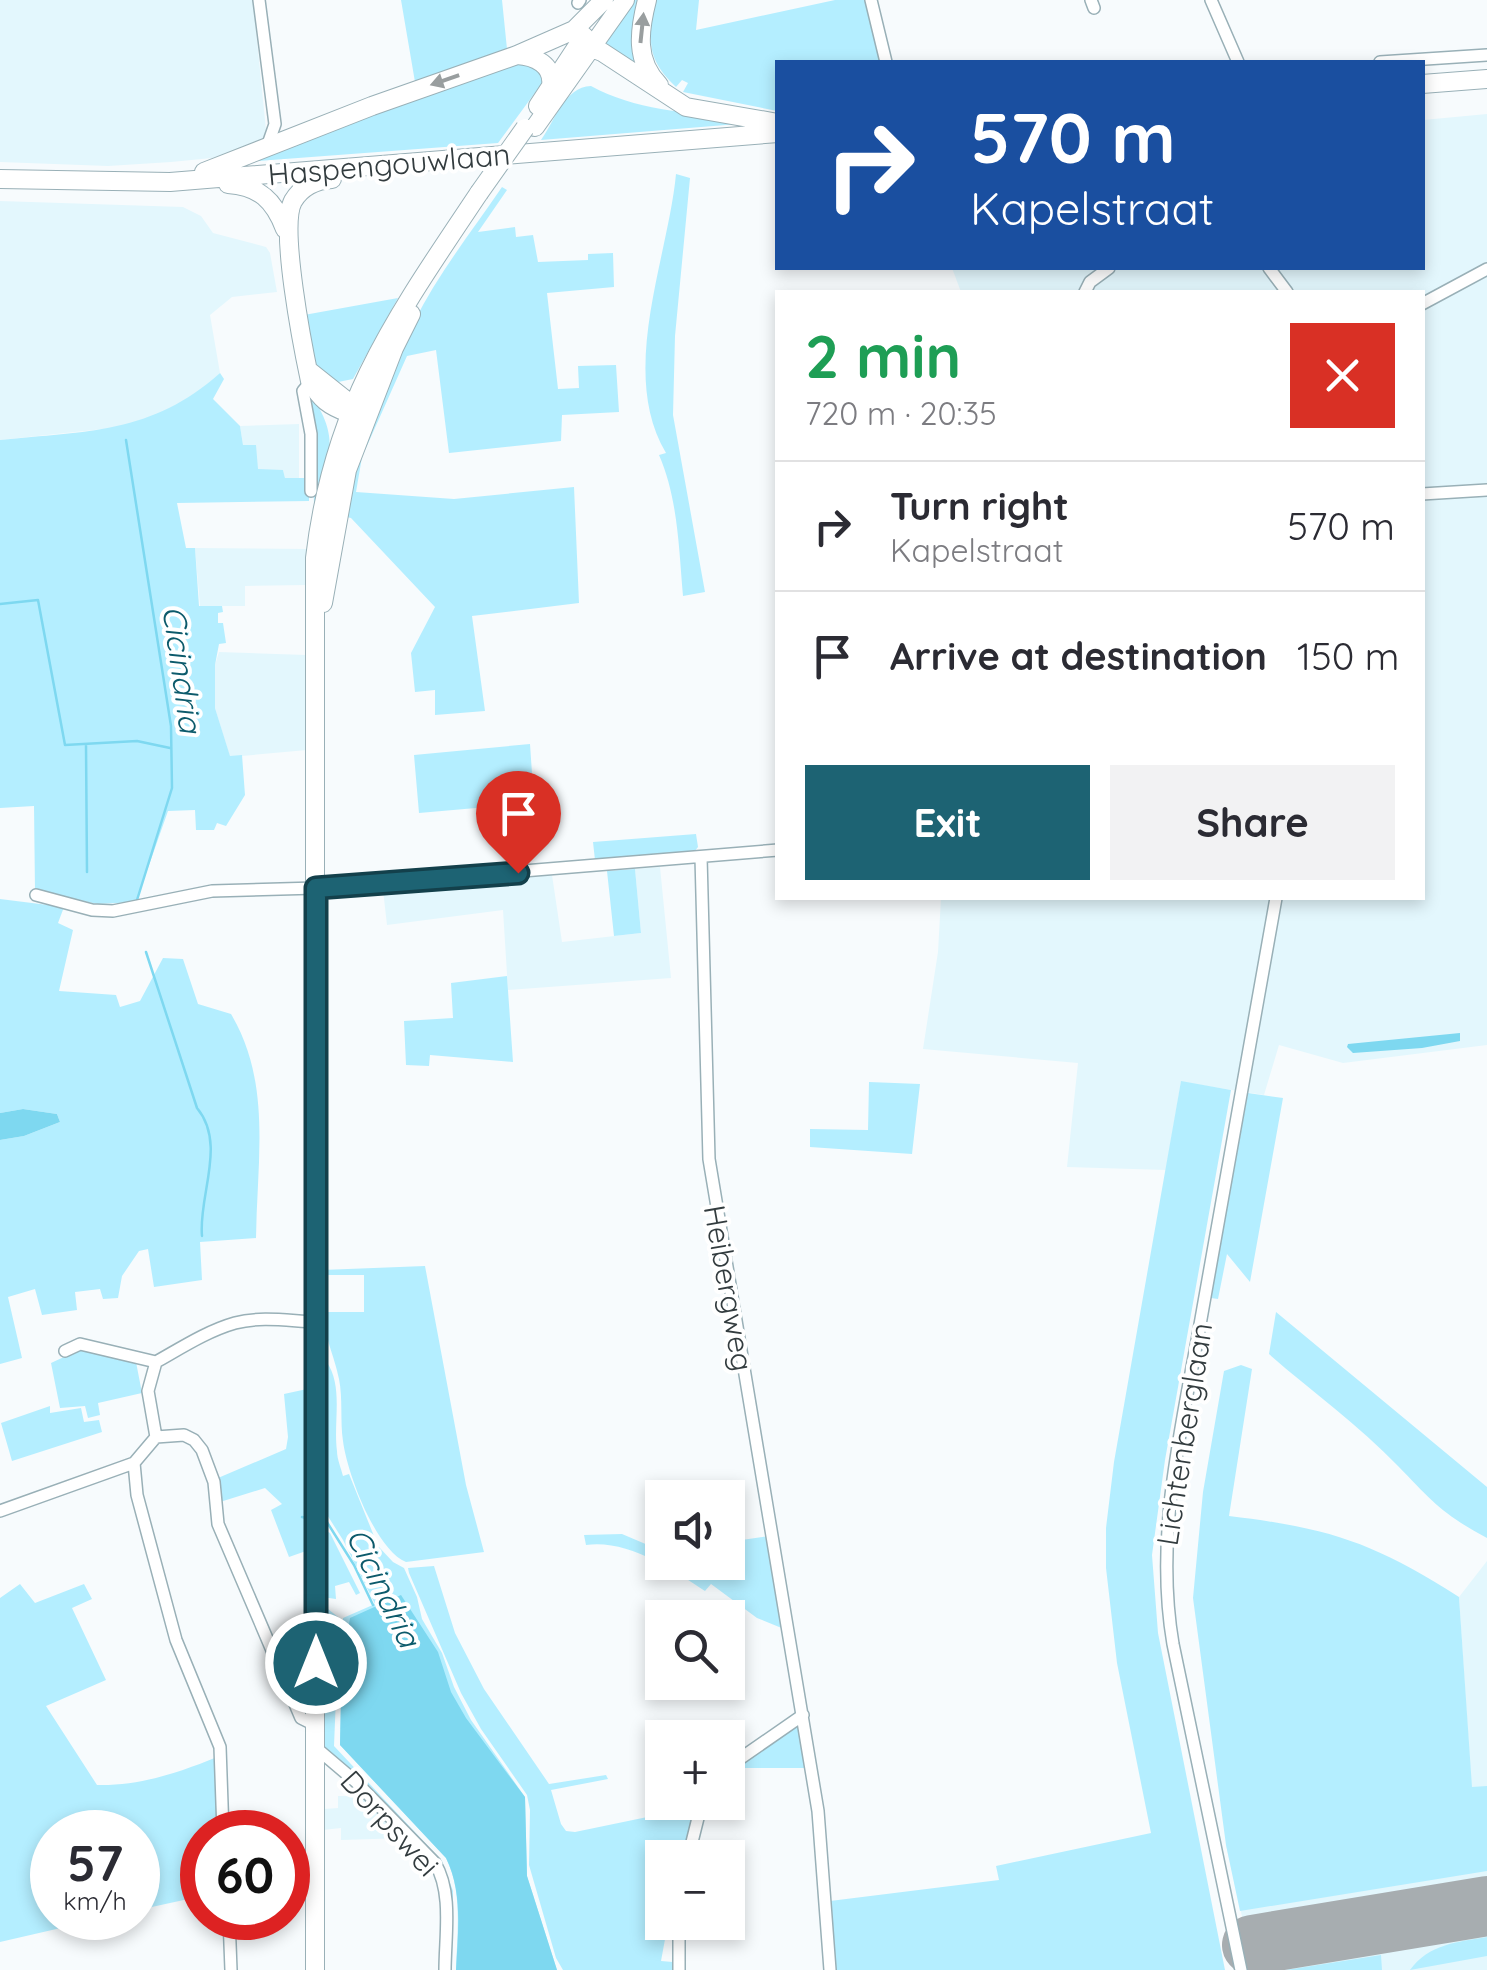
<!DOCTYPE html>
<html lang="en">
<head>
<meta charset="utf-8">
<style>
  :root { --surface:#fff; --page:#f2f2f3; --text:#2b2b33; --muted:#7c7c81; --line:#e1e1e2; --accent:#1d6373 }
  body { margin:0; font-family:Quicksand,sans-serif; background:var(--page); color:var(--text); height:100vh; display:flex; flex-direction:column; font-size:38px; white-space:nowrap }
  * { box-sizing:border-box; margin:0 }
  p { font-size:32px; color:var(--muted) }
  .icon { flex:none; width:55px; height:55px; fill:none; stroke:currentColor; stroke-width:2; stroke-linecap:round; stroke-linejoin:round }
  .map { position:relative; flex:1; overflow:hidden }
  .details { position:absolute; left:775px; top:290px; width:650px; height:610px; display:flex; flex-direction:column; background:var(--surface); border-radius:0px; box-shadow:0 5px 15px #0003 }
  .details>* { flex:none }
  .guide { position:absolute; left:775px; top:60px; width:650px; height:210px; border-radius:0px; box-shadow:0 5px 15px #0003; background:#1a4fa0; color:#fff; overflow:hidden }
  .fabs { position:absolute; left:645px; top:1480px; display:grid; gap:20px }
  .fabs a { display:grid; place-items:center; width:100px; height:100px; border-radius:0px; background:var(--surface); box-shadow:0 5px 15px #0003; font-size:50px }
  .speed { position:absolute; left:30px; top:1810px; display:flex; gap:20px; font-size:50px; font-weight:700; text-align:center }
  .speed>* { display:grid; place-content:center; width:130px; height:130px; border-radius:50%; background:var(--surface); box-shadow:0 5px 15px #0003; line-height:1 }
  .speed small { font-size:25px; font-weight:400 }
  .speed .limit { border:15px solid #d22; background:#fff; color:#111 }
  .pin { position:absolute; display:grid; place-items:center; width:85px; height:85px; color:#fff; margin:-102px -42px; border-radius:50% 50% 50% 0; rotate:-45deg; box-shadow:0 0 10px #0007 }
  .pin .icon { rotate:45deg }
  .me { position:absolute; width:110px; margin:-55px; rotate:0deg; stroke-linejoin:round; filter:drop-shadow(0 0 8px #0008) }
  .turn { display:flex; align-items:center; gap:35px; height:210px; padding:0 30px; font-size:45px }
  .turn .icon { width:130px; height:130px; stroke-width:2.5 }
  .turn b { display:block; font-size:70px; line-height:85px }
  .round { display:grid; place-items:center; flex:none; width:105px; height:105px; border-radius:0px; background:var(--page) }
  .headline { display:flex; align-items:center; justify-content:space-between; height:170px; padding:0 30px }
  h1 { font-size:60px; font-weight:700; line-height:75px; color:#1e9e55 }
  .button { display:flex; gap:20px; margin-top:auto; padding:20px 30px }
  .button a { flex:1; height:115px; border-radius:0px; background:var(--accent); color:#fff; font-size:40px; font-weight:700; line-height:115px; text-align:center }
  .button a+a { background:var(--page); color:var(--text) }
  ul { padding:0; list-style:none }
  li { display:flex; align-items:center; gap:30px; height:130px; padding:0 30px; border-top:2px solid var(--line) }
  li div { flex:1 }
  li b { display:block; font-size:38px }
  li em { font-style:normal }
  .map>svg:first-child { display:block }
</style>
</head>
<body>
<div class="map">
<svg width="1487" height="1970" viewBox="0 0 1487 1970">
  <rect width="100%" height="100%" fill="#f7fbfd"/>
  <!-- built -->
  <path fill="#e3f7fd" d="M 0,0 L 253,0 L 266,130 L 264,137 L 253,145 L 212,158 L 171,162 L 108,166 L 0,162 Z
    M 1487,114 L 1487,1045 L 1343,1063 L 1279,1045 L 1264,1095 L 1181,1082 L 1166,1170 L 1067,1167 L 1078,1063 L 923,1049 L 938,952 L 941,898 L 1422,898 L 1422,292 L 961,292 L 952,268 L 1422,268 L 1423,120 Z
    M 0,201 L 183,207 L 201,216 L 213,233 L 266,247 L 270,253 L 277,292 L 232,297 L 210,315 L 220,373 L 193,397 L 172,409 L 122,427 L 0,440 Z
    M 299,424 L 299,478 L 285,478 L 283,470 L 258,470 L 243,445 L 240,426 Z
    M 195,548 L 308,549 L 306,585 L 245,586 L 245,606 L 200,606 Z
    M 219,652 L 306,655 L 307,750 L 230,757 L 215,708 L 215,665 Z
    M 660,867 L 671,978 L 508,990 L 503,910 L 387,925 L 383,890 L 552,875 L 562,942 L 641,933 L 635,869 Z
    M 1487,1561 L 1487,1970 L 1254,1970 L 1226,1845 L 1473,1811 L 1459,1597 Z
    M 338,1796 L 366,1796 L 406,1838 L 341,1840 L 341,1828 L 323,1830 L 324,1809 L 338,1808 Z"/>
  <!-- green -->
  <path fill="#b4eeff" d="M 401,0 L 502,0 L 507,49 L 415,82 Z
    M 633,0 L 643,0 L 643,75 L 600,47 Z
    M 655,0 L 699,0 L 696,30 L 835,0 L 867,0 L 880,62 L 778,62 L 777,111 L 683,92 L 688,83 L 682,80 L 676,87 C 645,58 649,40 655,0 Z
    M 508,60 L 535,63 L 545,79 L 498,143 L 258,161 L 256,158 Z
    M 591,86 C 634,110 687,112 735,119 L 738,124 L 541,140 C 555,121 564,87 591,86 Z
    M 676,174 L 690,178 L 675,336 L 673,415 L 705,592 L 683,596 C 679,550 678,498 659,455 L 666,453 C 618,372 668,259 676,174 Z
    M 502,187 L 507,190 L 478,232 L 515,227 L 516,237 L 533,235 L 538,262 L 588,260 L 588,254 L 613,253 L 614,287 L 547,293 L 558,389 L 579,388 L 578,366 L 616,365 L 619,412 L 562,415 L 561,441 L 449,453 L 436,350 L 407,356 L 362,457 L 356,492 L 454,499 L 574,487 L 579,603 L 472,616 L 485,711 L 435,715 L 435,690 L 415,692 L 411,653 L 435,607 L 351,518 L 342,516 C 359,449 384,385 414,322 C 438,274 472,231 502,187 Z
    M 398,298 L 353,379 L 333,383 L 315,372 L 304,315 Z
    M 220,373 L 224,379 L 213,399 L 240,426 L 243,445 L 256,445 L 258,469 L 283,470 L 285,478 L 309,478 L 309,501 L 177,503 L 186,548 L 195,548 L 199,606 L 222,606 L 223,612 L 218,613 L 218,623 L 223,623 L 226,643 L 219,644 L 215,665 L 215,708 L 230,756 L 242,755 L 245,795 L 226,826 L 217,823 L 214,830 L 196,830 L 195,810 L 168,811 L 136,902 L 98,904 L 35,891 L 34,806 L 0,808 L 0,440 C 86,431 152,434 220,373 Z
    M 307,390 C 342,436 329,456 318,507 L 314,508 L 313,431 Z
    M 530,744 L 534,803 L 419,813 L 414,755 Z
    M 696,834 L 698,847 L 694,852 L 595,860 L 593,842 Z
    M 635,869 L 641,933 L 614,936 L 607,871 Z
    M 0,899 L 64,907 L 58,923 L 73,930 L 59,991 L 116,995 L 120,1007 L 140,1001 L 163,958 L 183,959 L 198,1004 L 231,1014 C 272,1083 257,1160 256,1238 L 200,1242 L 202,1280 L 154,1287 L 148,1249 L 139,1251 L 122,1276 L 118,1298 L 103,1299 L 100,1289 L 75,1292 L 77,1310 L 42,1315 L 35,1289 L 8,1297 L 22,1358 L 0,1364 L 0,1140 L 24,1136 L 60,1122 L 57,1114 L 23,1109 L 0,1113 Z
    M 507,976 L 513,1062 L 430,1055 L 429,1066 L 406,1065 L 404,1021 L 453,1018 L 451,983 Z
    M 1181,1081 L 1231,1090 L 1165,1460 L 1152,1555 L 1158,1633 L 1225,1970 L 834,1970 L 830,1901 L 999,1880 L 996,1866 L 1151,1833 L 1117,1663 L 1106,1568 L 1106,1528 L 1114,1462 Z
    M 869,1082 L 920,1084 L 912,1154 L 810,1147 L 810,1129 L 868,1130 Z
    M 1248,1093 L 1283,1098 L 1250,1282 L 1227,1254 L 1218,1299 L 1211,1298 Z
    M 425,1266 L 466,1485 L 484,1552 L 406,1562 C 376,1550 347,1473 343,1441 C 340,1421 343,1399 339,1379 C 334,1354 325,1340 323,1312 L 364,1312 L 364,1275 L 322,1275 L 322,1270 Z
    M 1276,1312 L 1487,1487 L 1487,1538 C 1442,1514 1432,1501 1398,1466 C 1359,1425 1311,1391 1269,1354 Z
    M 81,1349 L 136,1362 L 142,1393 L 98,1403 L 100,1415 L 88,1418 L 85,1406 L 60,1408 L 51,1363 Z
    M 326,1361 C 344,1386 333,1422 337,1451 C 337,1459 341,1468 343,1476 L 349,1474 L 378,1546 L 393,1562 L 404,1568 L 417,1597 L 422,1619 L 442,1653 L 454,1687 L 471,1720 L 525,1797 L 527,1876 L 557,1970 L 456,1970 C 457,1932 463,1892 446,1858 L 340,1745 L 343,1618 L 375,1604 L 343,1540 L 324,1510 L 322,1367 Z
    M 1241,1365 L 1252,1369 L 1229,1516 C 1329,1528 1373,1542 1459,1597 L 1472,1787 L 1487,1786 L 1487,1871 L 1240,1911 L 1226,1845 L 1193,1598 L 1203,1492 L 1224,1371 Z
    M 307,1389 L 306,1551 L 289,1557 L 271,1510 L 282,1504 L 265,1488 L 220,1502 L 218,1478 L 286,1449 L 288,1437 L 284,1394 Z
    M 50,1406 L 50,1413 L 81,1408 L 84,1422 L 99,1420 L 102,1432 L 12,1461 L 1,1423 Z
    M 323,1529 L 330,1533 L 360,1593 L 356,1595 L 349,1582 L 335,1586 L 336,1599 L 322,1597 Z
    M 622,1534 L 662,1551 L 662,1562 L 728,1562 L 728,1542 L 769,1536 L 784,1629 L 757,1618 L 711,1584 L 705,1591 C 672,1569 627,1539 586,1545 L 584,1535 Z
    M 434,1566 L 455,1633 L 484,1689 L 549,1784 L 606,1775 L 608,1779 L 551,1790 L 561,1824 L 566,1831 L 575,1832 L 657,1815 L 698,1803 L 683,1857 L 662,1858 L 662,1922 L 668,1923 L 661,1961 L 673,1962 L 673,1970 L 563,1970 L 556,1958 L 529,1865 L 530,1810 L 527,1795 L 481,1729 L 461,1693 L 409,1573 L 408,1568 Z
    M 20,1584 L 35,1603 L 84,1584 L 92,1599 L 72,1608 L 106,1680 L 46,1706 L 97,1785 C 139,1786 178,1773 217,1757 L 218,1832 L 202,1832 L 202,1896 L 138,1910 L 138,1832 L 52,1832 L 52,1918 L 104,1918 L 0,1942 L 0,1598 Z
    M 328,1609 L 338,1617 L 339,1623 L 334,1746 L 442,1861 L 453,1891 L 452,1970 L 446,1970 L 445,1879 L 388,1810 L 322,1745 L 323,1610 Z
    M 798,1722 L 807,1768 L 730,1768 Z
    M 1487,1937 L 1487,1956 L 1410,1970 C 1429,1944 1457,1942 1487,1937 Z
    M 1381,1955 L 1382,1970 L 1286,1970 Z"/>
  <!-- water -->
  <path fill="#7ed8f0" d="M 1460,1033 L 1460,1041 L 1422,1048 L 1353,1053 L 1347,1047 L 1348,1044 Z
    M 23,1109 L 57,1114 L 60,1122 L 24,1136 L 0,1140 L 0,1113 Z
    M 401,1595 L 438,1652 L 451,1692 L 466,1718 L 525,1797 L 527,1876 L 557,1970 L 456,1970 C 458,1932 463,1892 446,1858 L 340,1745 L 342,1643 L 347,1637 L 350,1618 Z"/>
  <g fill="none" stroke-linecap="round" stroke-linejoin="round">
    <!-- stream -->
    <path stroke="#7ed8f0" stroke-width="2.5" d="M 126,440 L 171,726 L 172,788 L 137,900
      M 0,604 L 38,600 L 65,745 L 137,741 L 170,748
      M 86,745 L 87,872
      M 146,952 L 197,1108 C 227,1144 198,1196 202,1236
      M 302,1517 L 306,1518
      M 325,1519 L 354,1565 L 373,1605"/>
    <!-- runway -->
    <path stroke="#a7adb0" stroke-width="60" d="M 1252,1945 L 1487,1906"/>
    <!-- street casing -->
    <g stroke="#99b0b7" stroke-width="14">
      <path id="street" d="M 259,0 L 275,124 L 267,147
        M 871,0 L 886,62
        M 1091,0 L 1094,8
        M 1211,0 L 1238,62
        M 578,3 L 580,0
        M 1380,62 L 1487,55
        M 1269,268 L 1287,292
        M 1085,292 L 1090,282 L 1109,268
        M 1422,304 L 1487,269
        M 311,491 L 311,434 L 303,391 L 312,380
        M 1422,494 L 1487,490
        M 701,857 L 709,1159 L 818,1811 L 830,1970
        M 36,895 L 92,910 L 113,911 L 212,891 L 316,888 L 778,850
        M 65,1351 L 80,1344 L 156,1362
        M 156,1437 L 184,1435 L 194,1440 L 202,1450 L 214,1482 L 218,1524 L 301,1718 L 315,1725
        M 134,1463 L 137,1495 L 176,1640 L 220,1747 L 223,1832
        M 0,1511 L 134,1463 L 156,1437 L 148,1391 L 156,1362 C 181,1348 207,1331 235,1323 C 261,1316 289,1321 315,1322
        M 315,1747 L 355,1781 L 435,1863 C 453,1893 445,1936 445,1970
        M 728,1767 L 803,1715
        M 688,1858 L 702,1802
        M 229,1918 L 231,1970
        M 679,1922 L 679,1970
        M 1241,1970 L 1173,1644 C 1154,1534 1182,1427 1201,1319 C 1225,1178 1251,1038 1276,898"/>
    </g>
    <!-- primary casing -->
    <g stroke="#99b0b7" stroke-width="20">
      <path id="primary" d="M 647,0 C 639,31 635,61 659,85
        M 579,43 L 602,52 L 686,107 L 778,123
        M 517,55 C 535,56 554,65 551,86
        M 1422,84 L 1487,79
        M 538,106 L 584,36
        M 535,127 L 625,0
        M 204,172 L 372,106 L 517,55 L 574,30 L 604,0
        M 0,179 L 170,182 L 778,133
        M 332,179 C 316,180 302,186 293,201 C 279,227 303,348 310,381 C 320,399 329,406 349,413 L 359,407
        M 228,184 C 259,186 274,200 285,229
        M 308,370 L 357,409
        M 323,603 L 347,470 L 394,348 L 411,314
        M 315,1970 L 315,558 C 333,404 396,317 479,193"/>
    </g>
    <!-- street -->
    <use href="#street" stroke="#fff" stroke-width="11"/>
    <!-- primary -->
    <use href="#primary" stroke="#fff" stroke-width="18"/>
    <!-- primary-bridge casing -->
    <g stroke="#99b0b7" stroke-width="20" stroke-linecap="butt">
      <path id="primary-bridge" d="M 479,193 L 525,128"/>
    </g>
    <!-- primary-bridge -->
    <use href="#primary-bridge" stroke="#fff" stroke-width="18"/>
  </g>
  <!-- one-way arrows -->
  <defs><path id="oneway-solid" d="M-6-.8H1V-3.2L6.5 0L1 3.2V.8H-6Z" transform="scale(2.5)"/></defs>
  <g fill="#999e9f">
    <use href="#oneway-solid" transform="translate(642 28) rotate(-84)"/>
    <use href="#oneway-solid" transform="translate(445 80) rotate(161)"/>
  </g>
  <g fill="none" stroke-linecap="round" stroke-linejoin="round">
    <!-- route casing -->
    <g stroke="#13404b" stroke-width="25">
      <path id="route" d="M 316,1663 L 316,888 L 518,873"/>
    </g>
    <!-- route -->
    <use href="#route" stroke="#1d6373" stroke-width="18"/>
  </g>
  <g text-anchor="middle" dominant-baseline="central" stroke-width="8" stroke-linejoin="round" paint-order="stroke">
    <!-- street labels -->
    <g font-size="30" fill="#333c3f" stroke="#fff">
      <text transform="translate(389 164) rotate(-5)">Haspengouwlaan</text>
      <text transform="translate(729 1288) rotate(80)">Heibergweg</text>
      <text transform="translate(1184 1434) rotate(-81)">Lichtenberglaan</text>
      <text transform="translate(390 1823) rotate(48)">Dorpswei</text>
    </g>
    <!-- water labels -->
    <g font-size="32" font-style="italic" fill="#0c5a6b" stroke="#fff">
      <text transform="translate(183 669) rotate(82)">Cicindria</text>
      <text transform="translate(384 1587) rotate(64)">Cicindria</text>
    </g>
  </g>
</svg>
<div class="fabs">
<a><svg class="icon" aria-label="sound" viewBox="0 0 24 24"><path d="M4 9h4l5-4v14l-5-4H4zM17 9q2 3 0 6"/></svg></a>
<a><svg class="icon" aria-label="search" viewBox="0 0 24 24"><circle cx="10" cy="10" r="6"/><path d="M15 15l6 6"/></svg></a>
<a>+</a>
<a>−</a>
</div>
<div class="speed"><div>57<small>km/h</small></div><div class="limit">60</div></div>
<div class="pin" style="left:518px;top:873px;background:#d93025"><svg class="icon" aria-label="arrive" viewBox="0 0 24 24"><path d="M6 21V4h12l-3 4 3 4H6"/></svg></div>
<svg class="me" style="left:316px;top:1663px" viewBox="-20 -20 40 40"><circle r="17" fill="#1d6373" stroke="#fff" stroke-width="3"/><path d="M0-11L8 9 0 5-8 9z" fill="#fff"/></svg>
<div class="guide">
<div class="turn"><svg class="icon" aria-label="right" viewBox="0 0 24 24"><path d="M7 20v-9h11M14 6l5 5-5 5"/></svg><div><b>570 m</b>Kapelstraat</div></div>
</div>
<section class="details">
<div class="headline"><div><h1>2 min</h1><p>720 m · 20:35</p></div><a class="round" style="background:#d93025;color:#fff"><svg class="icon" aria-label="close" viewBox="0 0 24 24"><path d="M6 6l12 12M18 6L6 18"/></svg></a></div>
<ul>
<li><svg class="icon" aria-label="right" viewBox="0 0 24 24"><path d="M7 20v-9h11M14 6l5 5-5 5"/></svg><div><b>Turn right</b><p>Kapelstraat</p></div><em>570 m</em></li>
<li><svg class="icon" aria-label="arrive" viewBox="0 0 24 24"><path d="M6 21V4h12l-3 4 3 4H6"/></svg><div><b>Arrive at destination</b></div><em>150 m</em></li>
</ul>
<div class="button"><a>Exit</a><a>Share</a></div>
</section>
</div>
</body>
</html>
